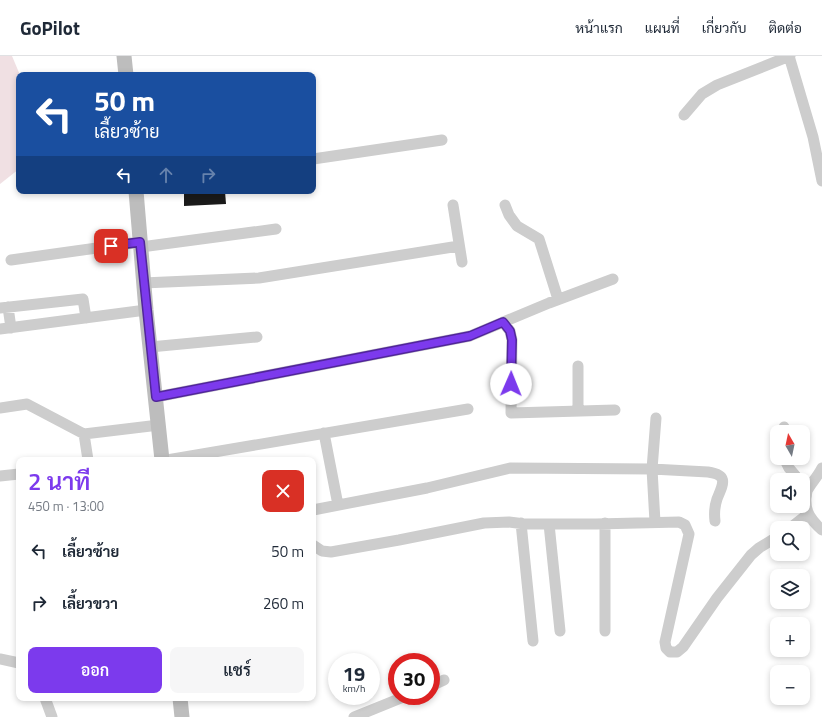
<!DOCTYPE html>
<html lang="th">
<head>
<meta charset="utf-8">
<style>
  :root { --surface:#fff; --page:#f6f6f7; --text:#1f2937; --muted:#747a83; --line:#e0e1e3; --accent:#7c3aed }
  body { margin:0; font-family:"Titillium Web",Sarabun,sans-serif; background:var(--page); color:var(--text); height:100vh; display:flex; flex-direction:column; font-size:15px; white-space:nowrap }
  * { box-sizing:border-box; margin:0 }
  p { font-size:13px; color:var(--muted) }
  .icon { flex:none; width:22px; height:22px; fill:none; stroke:currentColor; stroke-width:2; stroke-linecap:round; stroke-linejoin:round }
  .map { position:relative; flex:1; overflow:hidden }
  .panel { position:absolute; left:16px; top:401px; width:300px; height:244px; display:flex; flex-direction:column; background:var(--surface); border-radius:8px; box-shadow:0 2px 6px #0003 }
  .panel>* { flex:none }
  .hud { position:absolute; left:16px; top:16px; width:300px; height:122px; border-radius:8px; box-shadow:0 2px 6px #0003; background:#1a4fa0; color:#fff; overflow:hidden }
  .needle { width:26px; rotate:351deg }
  .tools { position:absolute; left:770px; top:369px; display:grid; gap:8px }
  .tools a { display:grid; place-items:center; width:40px; height:40px; border-radius:8px; background:var(--surface); box-shadow:0 2px 6px #0003; font-size:20px }
  .speed { position:absolute; left:328px; top:597px; display:flex; gap:8px; font-size:20px; font-weight:700; text-align:center }
  .speed>* { display:grid; place-content:center; width:52px; height:52px; border-radius:50%; background:var(--surface); box-shadow:0 2px 6px #0003; line-height:1 }
  .speed small { font-size:10px; font-weight:400 }
  .speed .limit { border:6px solid #d22; background:#fff; color:#111 }
  .pin { position:absolute; display:grid; place-items:center; width:34px; height:34px; color:#fff; margin:-17px; border-radius:8px; box-shadow:0 2px 6px #0006 }
  .me { position:absolute; width:44px; margin:-22px; rotate:1deg; stroke-linejoin:round; filter:drop-shadow(0 0 3px #0008) }
  .turn { display:flex; align-items:center; gap:14px; height:84px; padding:0 12px; font-size:18px }
  .turn .icon { width:52px; height:52px; stroke-width:2.5 }
  .turn b { display:block; font-size:28px; line-height:34px }
  .lanes { display:flex; align-items:center; height:38px; padding:0 12px; background:#0003; justify-content:center; gap:20px; direction:ltr }
  .lanes .off { opacity:.35 }
  .round { display:grid; place-items:center; flex:none; width:42px; height:42px; border-radius:8px; background:var(--page) }
  .summary { display:flex; align-items:center; justify-content:space-between; height:68px; padding:0 12px }
  h1 { font-size:24px; font-weight:600; line-height:30px; color:var(--accent) }
  .cta { display:flex; gap:8px; margin-top:auto; padding:8px 12px }
  .cta a { flex:1; height:46px; border-radius:8px; background:var(--accent); color:#fff; font-size:16px; font-weight:600; line-height:46px; text-align:center }
  .cta a+a { background:var(--page); color:var(--text) }
  ul { padding:0; list-style:none }
  li { display:flex; align-items:center; gap:12px; height:52px; padding:0 12px }
  li div { flex:1 }
  li b { display:block; font-size:15px }
  li em { font-style:normal }
  header { display:flex; align-items:center; gap:24px; box-sizing:border-box; height:56px; padding:0 20px; background:var(--surface); border-bottom:1px solid var(--line) }
  header strong { font-size:19px }
  nav { display:flex; gap:22px; margin-inline-start:auto; font-size:14px }
  .map>svg:first-child { display:block }
</style>
</head>
<body>
<header>
<strong>GoPilot</strong>
<nav><a>หน้าแรก</a><a>แผนที่</a><a>เกี่ยวกับ</a><a>ติดต่อ</a></nav>
</header>
<div class="map">
<svg width="822" height="661" viewBox="0 0 822 661">
  <rect width="100%" height="100%" fill="#fff"/>
  <!-- green -->
  <path fill="#f0e0e3" d="M 0,0 L 12,0 L 20,19 L 19,19 L 19,113 L 0,128 Z"/>
  <!-- building -->
  <path fill="#1a1a1a" d="M 225,135 L 226,148 L 184,150 L 184,137 Z"/>
  <g fill="none" stroke-linecap="round" stroke-linejoin="round">
    <!-- street -->
    <path stroke="#cdcdcd" stroke-width="11" d="M 789,0 L 813,81 L 822,125
      M 684,59 L 702,38 L 717,29 L 790,0
      M 313,103 L 442,84
      M 453,149 L 462,206
      M 505,149 L 509,159 L 517,170 L 539,183 L 558,243
      M 141,191 L 276,173
      M 11,204 L 140,186
      M 143,227 L 259,222 L 459,190
      M 8,251 L 11,272
      M 0,252 L 83,243 L 86,262
      M 503,266 L 510,275 L 512,284 L 511,357 L 615,354
      M 0,273 L 146,254
      M 150,291 L 257,281
      M 578,310 L 578,355
      M 156,341 L 470,280 L 549,247 L 613,223
      M 0,352 L 27,348 L 84,378 L 159,369
      M 783,376 L 784,371
      M 324,377 L 338,449
      M 84,378 L 88,404
      M 784,402 L 789,412 L 799,424
      M 167,404 L 468,353
      M 822,412 C 818,420 813,425 808,433 C 806,436 807,438 806,442 C 805,456 811,464 822,474
      M 0,420 L 19,418
      M 313,454 L 427,432 L 510,412 L 652,413 L 708,416 C 729,419 723,428 717,443 C 715,449 714,457 715,465
      M 655,466 L 652,413 L 656,362
      M 521,467 L 533,585
      M 605,467 L 605,575
      M 549,468 L 560,575
      M 790,472 L 808,458
      M 313,489 L 322,495 L 331,496 L 399,484 L 484,467 L 509,466 L 525,468 L 596,468 L 679,466 L 685,469 L 689,478 L 665,586 L 666,592 L 670,596 L 677,596 L 683,591 L 717,542 L 751,499 L 759,492 L 777,481
      M 0,603 L 19,607
      M 431,630 L 444,624
      M 45,642 L 52,661
      M 354,661 L 406,640"/>
    <!-- secondary -->
    <path stroke="#bdbdbd" stroke-width="15" d="M 124,0 L 126,19
      M 136,135 L 146,254 L 162,404
      M 180,642 L 182,661"/>
  </g>
  <g fill="none" stroke-linecap="round" stroke-linejoin="round">
    <!-- route casing -->
    <g stroke="#51269a" stroke-width="10">
      <path id="route" d="M 111,190 L 140,186 L 156,341 L 470,280 L 503,266 L 510,275 L 512,284 L 511,328"/>
    </g>
    <!-- route -->
    <use href="#route" stroke="#7c3aed" stroke-width="7"/>
  </g>
</svg>
<div class="tools">
<a><svg class="needle" viewBox="-14 -14 28 28"><path d="M0-13l5 13h-10z" fill="#e53935"/><path d="M0 13l5-13h-10z" fill="#747a83"/></svg></a>
<a><svg class="icon" aria-label="sound" viewBox="0 0 24 24"><path d="M4 9h4l5-4v14l-5-4H4zM17 9q2 3 0 6"/></svg></a>
<a><svg class="icon" aria-label="search" viewBox="0 0 24 24"><circle cx="10" cy="10" r="6"/><path d="M15 15l6 6"/></svg></a>
<a><svg class="icon" aria-label="layers" viewBox="0 0 24 24"><path d="M12 4l9 5-9 5-9-5zM3 14l9 5 9-5"/></svg></a>
<a>+</a>
<a>−</a>
</div>
<div class="speed"><div>19<small>km/h</small></div><div class="limit">30</div></div>
<div class="pin" style="left:111px;top:190px;background:#d93025"><svg class="icon" aria-label="arrive" viewBox="0 0 24 24"><path d="M6 21V4h12l-3 4 3 4H6"/></svg></div>
<svg class="me" style="left:511px;top:328px" viewBox="-20 -20 40 40"><circle r="19" fill="#fff"/><path d="M0-13L10 11 0 6-10 11z" fill="#7c3aed"/></svg>
<div class="hud">
<div class="turn"><svg class="icon" aria-label="left" viewBox="0 0 24 24"><path d="M17 20v-9H6M10 6l-5 5 5 5"/></svg><div><b>50 m</b>เลี้ยวซ้าย</div></div>
<div class="lanes"><svg class="icon" aria-label="left" viewBox="0 0 24 24"><path d="M17 20v-9H6M10 6l-5 5 5 5"/></svg><svg class="icon off" aria-label="ahead" viewBox="0 0 24 24"><path d="M12 20V5M6 11l6-6 6 6"/></svg><svg class="icon off" aria-label="right" viewBox="0 0 24 24"><path d="M7 20v-9h11M14 6l5 5-5 5"/></svg></div>
</div>
<section class="panel">
<div class="summary"><div><h1>2 นาที</h1><p>450 m · 13:00</p></div><a class="round" style="background:#d93025;color:#fff"><svg class="icon" aria-label="close" viewBox="0 0 24 24"><path d="M6 6l12 12M18 6L6 18"/></svg></a></div>
<ul>
<li><svg class="icon" aria-label="left" viewBox="0 0 24 24"><path d="M17 20v-9H6M10 6l-5 5 5 5"/></svg><div><b>เลี้ยวซ้าย</b></div><em>50 m</em></li>
<li><svg class="icon" aria-label="right" viewBox="0 0 24 24"><path d="M7 20v-9h11M14 6l5 5-5 5"/></svg><div><b>เลี้ยวขวา</b></div><em>260 m</em></li>
</ul>
<div class="cta"><a>ออก</a><a>แชร์</a></div>
</section>
</div>
</body>
</html>
